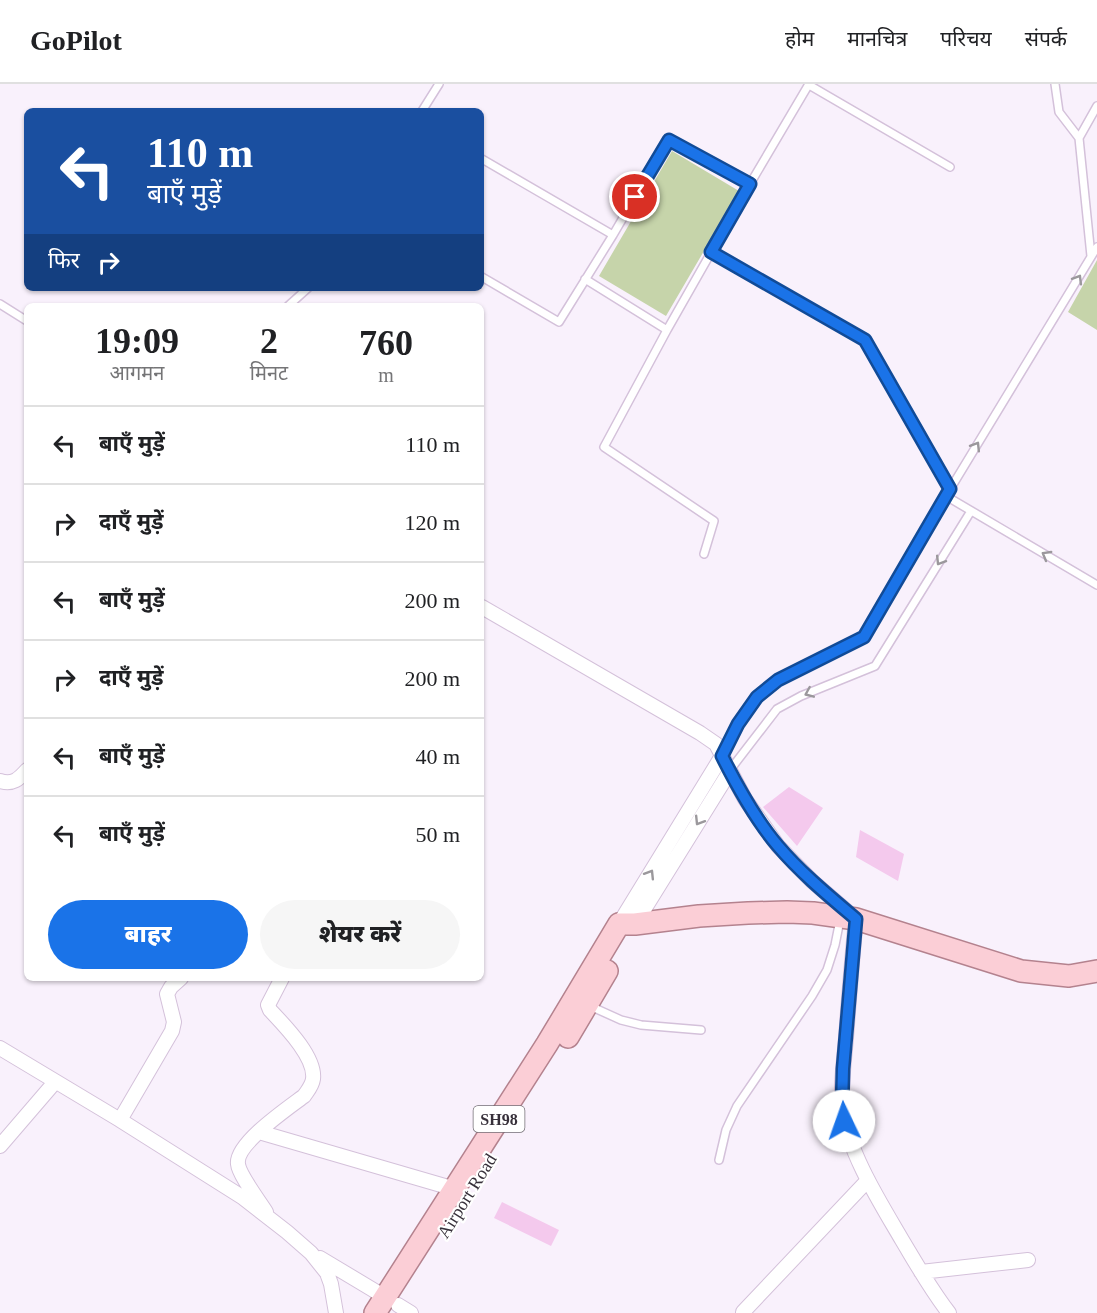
<!DOCTYPE html>
<html lang="hi">
<head>
<meta charset="utf-8">
<style>
  :root { --surface:#fff; --page:#f6f6f6; --text:#202124; --muted:#757577; --line:#e0e0e0; --accent:#1a73e8 }
  body { margin:0; font-family:"Times New Roman","Noto Sans Devanagari",serif; background:var(--page); color:var(--text); height:100vh; display:flex; flex-direction:column; font-size:22px; white-space:nowrap }
  * { box-sizing:border-box; margin:0 }
  p { font-size:20px; color:var(--muted) }
  .icon { flex:none; width:33px; height:33px; fill:none; stroke:currentColor; stroke-width:2; stroke-linecap:round; stroke-linejoin:round }
  .map { position:relative; flex:1; overflow:hidden }
  .drawer { position:absolute; left:24px; top:219px; width:460px; height:678px; display:flex; flex-direction:column; background:var(--surface); border-radius:9px; box-shadow:0 2px 4px #0004 }
  .drawer>* { flex:none }
  .guide { position:absolute; left:24px; top:24px; width:460px; height:183px; border-radius:9px; box-shadow:0 2px 4px #0004; background:#1a4fa0; color:#fff; overflow:hidden }
  .pin { position:absolute; display:grid; place-items:center; width:51px; height:51px; color:#fff; margin:-26px; border:3px solid #fff; border-radius:50%; box-shadow:0 2px 6px #0007 }
  .me { position:absolute; width:66px; margin:-33px; rotate:357deg; stroke-linejoin:round; filter:drop-shadow(0 0 4px #0008) }
  .turn { display:flex; align-items:center; gap:21px; height:126px; padding:0 24px; font-size:27px }
  .turn .icon { width:78px; height:78px; stroke-width:2.5 }
  .turn b { display:block; font-size:42px; line-height:51px }
  .then { display:flex; align-items:center; height:57px; padding:0 24px; background:#0003; gap:12px; font-size:22px }
  .eta { display:flex; justify-content:space-evenly; align-items:center; height:102px; text-align:center }
  .eta b { font-size:36px; font-weight:800; line-height:42px }
  .button { display:flex; gap:12px; margin-top:auto; padding:12px 24px }
  .button a { flex:1; height:69px; border-radius:36px; background:var(--accent); color:#fff; font-size:24px; font-weight:800; line-height:69px; text-align:center }
  .button a+a { background:var(--page); color:var(--text) }
  ul { padding:0; list-style:none }
  li { display:flex; align-items:center; gap:18px; height:78px; padding:0 24px; border-top:2px solid var(--line) }
  li div { flex:1 }
  li b { display:block; font-size:22px }
  li em { font-style:normal }
  header { display:flex; align-items:center; gap:36px; box-sizing:border-box; height:84px; padding:0 30px; background:var(--surface); border-bottom:2px solid var(--line) }
  header strong { font-size:28px }
  nav { display:flex; gap:33px; margin-inline-start:auto; font-size:21px }
  .map>svg:first-child { display:block }
</style>
</head>
<body>
<header>
<strong>GoPilot</strong>
<nav><a>होम</a><a>मानचित्र</a><a>परिचय</a><a>संपर्क</a></nav>
</header>
<div class="map">
<svg width="1097" height="1229" viewBox="0 0 1097 1229">
  <rect width="100%" height="100%" fill="#f9f1fc"/>
  <!-- green -->
  <path fill="#c6d4aa" d="M 672,67 L 739,107 L 666,232 L 599,192 Z
    M 1097,176 L 1097,246 L 1068,228 Z"/>
  <!-- building -->
  <path fill="#f4c9ed" d="M 789,703 L 823,724 L 797,762 L 763,723 Z
    M 860,746 L 904,770 L 898,797 L 856,773 Z
    M 502,1118 L 559,1146 L 551,1162 L 494,1134 Z"/>
  <g fill="none" stroke-linecap="round" stroke-linejoin="round">
    <!-- service casing -->
    <g stroke="#d4c1da" stroke-width="10">
      <path id="service" d="M 1055,0 L 1059,28 L 1079,54
        M 809,1 L 950,83
        M 422,27 L 439,0
        M 482,75 L 613,151 L 559,238 L 482,193
        M 613,151 L 669,55 L 750,100
        M 711,168 L 865,256 L 949,405
        M 1091,172 L 1079,54 L 1097,22
        M 585,195 L 667,246 L 604,363 L 714,437 L 704,470
        M 0,220 L 27,237
        M 288,222 L 308,204
        M 667,246 L 750,100 L 809,0
        M 946,412 L 1097,501
        M 723,671 L 738,640 L 757,613 L 778,596 L 864,553 L 946,412 L 1097,163
        M 730,686 L 777,625 L 801,612 L 875,582 L 971,427
        M 590,922 L 621,936 L 641,941 L 701,946
        M 719,1076 L 726,1046 L 737,1022 L 812,912 L 827,886 L 835,861 L 840,836"/>
    </g>
    <!-- minor casing -->
    <g stroke="#d4c1da" stroke-width="16">
      <path id="minor" d="M 482,523 L 700,649 L 716,660 L 745,715 L 778,762 L 812,797 L 856,835 C 852,875 849,914 846,954 C 844,978 840,1004 843,1027 C 848,1068 881,1120 902,1156 C 917,1181 931,1206 949,1229
        M 0,697 C 13,701 19,695 27,686
        M 619,840 L 722,672
        M 635,840 L 730,687
        M 0,964 L 120,1036 L 242,1113 L 287,1148 L 311,1169 L 327,1189 L 331,1200 L 336,1229
        M 120,1036 L 172,947 L 174,938 L 167,910 L 171,903 L 181,894
        M 259,1048 L 455,1105
        M 0,1062 L 55,998
        M 266,1128 C 260,1118 239,1091 238,1080 C 235,1060 288,1024 304,1012 C 308,1006 312,1002 313,995 C 316,973 284,941 270,926 L 268,921 L 282,894
        M 320,1174 L 385,1213
        M 921,1188 L 1028,1176
        M 398,1221 L 411,1229
        M 744,1229 L 743,1228 L 868,1096"/>
    </g>
    <!-- primary casing -->
    <g stroke="#b4828e" stroke-width="24">
      <path id="primary" d="M 568,953 L 607,887
        M 375,1229 L 547,960 L 619,840 L 635,840 L 699,832 L 748,829 L 787,828 L 813,829 L 856,835 L 1021,887 L 1069,892 L 1097,887"/>
    </g>
    <!-- service -->
    <use href="#service" stroke="#fff" stroke-width="7"/>
    <!-- minor -->
    <use href="#minor" stroke="#fff" stroke-width="14"/>
    <!-- primary -->
    <use href="#primary" stroke="#fbced6" stroke-width="21"/>
  </g>
  <!-- one-way arrows -->
  <defs><path id="oneway-chevron" d="M-2-3.5L2.5 0L-2 3.5" fill="none" stroke-width="1.6" stroke-linecap="round" stroke-linejoin="round" transform="scale(1.5)"/></defs>
  <g stroke="#9b989c">
    <use href="#oneway-chevron" transform="translate(1078 195) rotate(-59)"/>
    <use href="#oneway-chevron" transform="translate(976 362) rotate(-58)"/>
    <use href="#oneway-chevron" transform="translate(1046 471) rotate(-150)"/>
    <use href="#oneway-chevron" transform="translate(940 477) rotate(122)"/>
    <use href="#oneway-chevron" transform="translate(809 609) rotate(157)"/>
    <use href="#oneway-chevron" transform="translate(699 737) rotate(122)"/>
    <use href="#oneway-chevron" transform="translate(650 790) rotate(-58)"/>
  </g>
  <g fill="none" stroke-linecap="round" stroke-linejoin="round">
    <!-- route casing -->
    <g stroke="#114b97" stroke-width="15">
      <path id="route" d="M 635,113 L 669,56 L 750,100 L 711,168 L 865,256 L 950,405 L 864,553 L 778,596 L 757,613 L 738,640 L 722,672 C 738,704 755,735 778,762 C 801,789 829,812 856,835 L 843,985 L 842,1024 L 844,1037"/>
    </g>
    <!-- route -->
    <use href="#route" stroke="#1a73e8" stroke-width="10"/>
  </g>
  <g text-anchor="middle" dominant-baseline="central" stroke-width="4.5" stroke-linejoin="round" paint-order="stroke">
    <!-- shield labels -->
    <rect fill="#fff" stroke="#736e75" stroke-width="1.5" x="473.5" y="1022" width="51" height="26" rx="4.5"/>
    <g font-size="16" font-weight="bold" fill="#37303a">
      <text x="499" y="1035">SH98</text>
    </g>
    <!-- street labels -->
    <g font-size="18" fill="#37303a" stroke="#fff">
      <text transform="translate(467 1112) rotate(-58)">Airport Road</text>
    </g>
  </g>
</svg>
<div class="pin" style="left:635px;top:113px;background:#d93025"><svg class="icon" aria-label="arrive" viewBox="0 0 24 24"><path d="M6 21V4h12l-3 4 3 4H6"/></svg></div>
<svg class="me" style="left:844px;top:1037px" viewBox="-20 -20 40 40"><circle r="19" fill="#fff"/><path d="M0-13L10 11 0 6-10 11z" fill="#1a73e8"/></svg>
<div class="guide">
<div class="turn"><svg class="icon" aria-label="left" viewBox="0 0 24 24"><path d="M17 20v-9H6M10 6l-5 5 5 5"/></svg><div><b>110 m</b>बाएँ मुड़ें</div></div>
<div class="then">फिर<svg class="icon" aria-label="right" viewBox="0 0 24 24"><path d="M7 20v-9h11M14 6l5 5-5 5"/></svg></div>
</div>
<section class="drawer">
<div class="eta">
<div><b>19:09</b><p>आगमन</p></div>
<div><b>2</b><p>मिनट</p></div>
<div><b>760</b><p>m</p></div>
</div>
<ul>
<li><svg class="icon" aria-label="left" viewBox="0 0 24 24"><path d="M17 20v-9H6M10 6l-5 5 5 5"/></svg><div><b>बाएँ मुड़ें</b></div><em>110 m</em></li>
<li><svg class="icon" aria-label="right" viewBox="0 0 24 24"><path d="M7 20v-9h11M14 6l5 5-5 5"/></svg><div><b>दाएँ मुड़ें</b></div><em>120 m</em></li>
<li><svg class="icon" aria-label="left" viewBox="0 0 24 24"><path d="M17 20v-9H6M10 6l-5 5 5 5"/></svg><div><b>बाएँ मुड़ें</b></div><em>200 m</em></li>
<li><svg class="icon" aria-label="right" viewBox="0 0 24 24"><path d="M7 20v-9h11M14 6l5 5-5 5"/></svg><div><b>दाएँ मुड़ें</b></div><em>200 m</em></li>
<li><svg class="icon" aria-label="left" viewBox="0 0 24 24"><path d="M17 20v-9H6M10 6l-5 5 5 5"/></svg><div><b>बाएँ मुड़ें</b></div><em>40 m</em></li>
<li><svg class="icon" aria-label="left" viewBox="0 0 24 24"><path d="M17 20v-9H6M10 6l-5 5 5 5"/></svg><div><b>बाएँ मुड़ें</b></div><em>50 m</em></li>
</ul>
<div class="button"><a>बाहर</a><a>शेयर करें</a></div>
</section>
</div>
</body>
</html>
